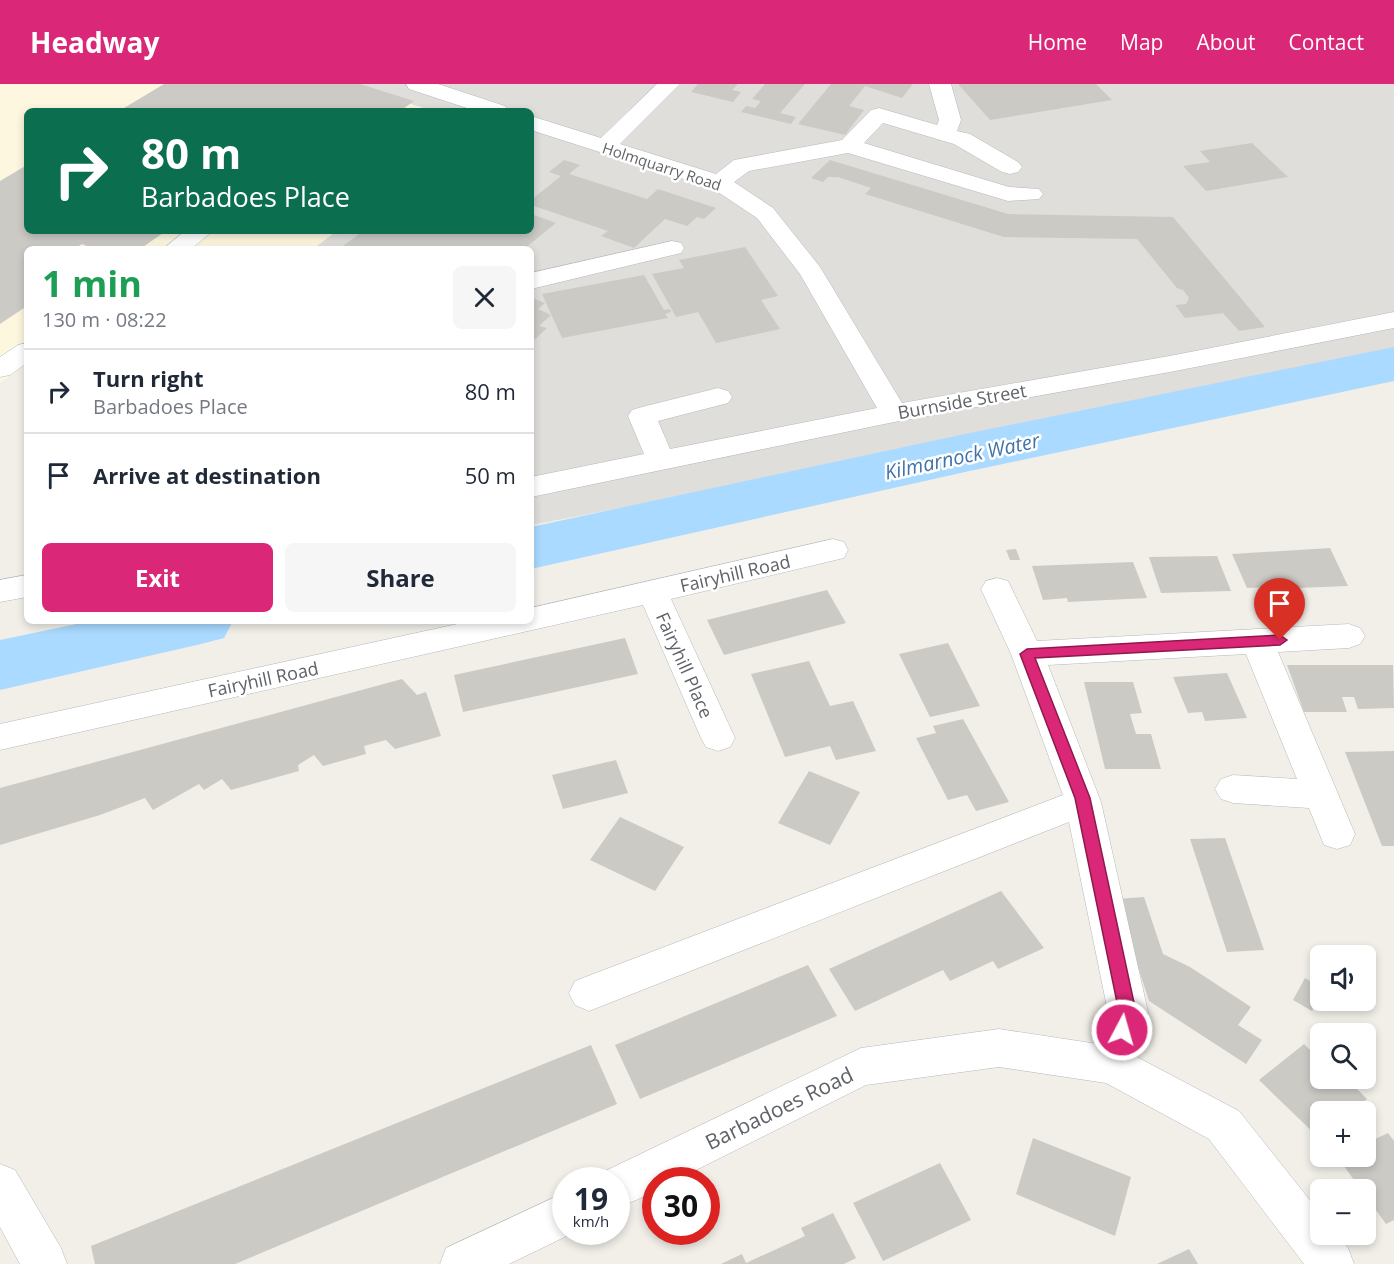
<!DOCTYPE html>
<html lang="en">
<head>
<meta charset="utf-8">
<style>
  :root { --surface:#fff; --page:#f6f6f7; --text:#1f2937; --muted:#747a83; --line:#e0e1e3; --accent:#db2777 }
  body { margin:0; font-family:"Open Sans",sans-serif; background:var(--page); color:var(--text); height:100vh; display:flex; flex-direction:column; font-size:22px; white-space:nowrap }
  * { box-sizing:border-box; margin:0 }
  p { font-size:20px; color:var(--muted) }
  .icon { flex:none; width:33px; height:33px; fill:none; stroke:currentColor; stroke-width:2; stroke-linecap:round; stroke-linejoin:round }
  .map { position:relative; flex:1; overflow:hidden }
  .details { position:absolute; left:24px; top:162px; width:510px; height:378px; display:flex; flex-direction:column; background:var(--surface); border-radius:9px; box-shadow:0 3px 9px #0003 }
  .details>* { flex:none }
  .guide { position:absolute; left:24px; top:24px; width:510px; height:126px; border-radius:9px; box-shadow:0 3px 9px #0003; background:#0b6e4f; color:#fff; overflow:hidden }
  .fabs { position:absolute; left:1310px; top:861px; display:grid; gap:12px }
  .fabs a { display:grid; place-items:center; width:66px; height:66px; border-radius:9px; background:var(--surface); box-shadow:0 3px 9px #0003; font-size:30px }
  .speed { position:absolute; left:552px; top:1083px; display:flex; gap:12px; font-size:30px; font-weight:700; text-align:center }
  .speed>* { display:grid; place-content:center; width:78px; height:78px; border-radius:50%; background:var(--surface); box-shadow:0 3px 9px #0003; line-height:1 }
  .speed small { font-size:15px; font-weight:400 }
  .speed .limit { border:9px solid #d22; background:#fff; color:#111 }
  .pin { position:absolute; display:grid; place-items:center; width:51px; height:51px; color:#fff; margin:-62px -26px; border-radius:50% 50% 50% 0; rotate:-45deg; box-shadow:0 0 6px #0007 }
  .pin .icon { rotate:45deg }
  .me { position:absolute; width:66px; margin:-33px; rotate:6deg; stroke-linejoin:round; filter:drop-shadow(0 0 4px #0008) }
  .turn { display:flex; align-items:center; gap:21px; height:126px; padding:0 18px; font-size:27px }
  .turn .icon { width:78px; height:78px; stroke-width:2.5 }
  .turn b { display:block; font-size:42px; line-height:51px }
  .round { display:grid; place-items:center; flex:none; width:63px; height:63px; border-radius:9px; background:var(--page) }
  .overview { display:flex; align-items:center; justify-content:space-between; height:102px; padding:0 18px }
  h1 { font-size:36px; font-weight:700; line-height:45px; color:#1e9e55 }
  .button { display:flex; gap:12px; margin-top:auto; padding:12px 18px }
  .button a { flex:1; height:69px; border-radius:9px; background:var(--accent); color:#fff; font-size:24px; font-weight:700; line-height:69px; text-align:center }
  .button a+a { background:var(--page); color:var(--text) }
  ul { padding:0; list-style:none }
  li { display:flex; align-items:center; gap:18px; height:84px; padding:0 18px; border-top:2px solid var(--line) }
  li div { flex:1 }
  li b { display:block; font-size:22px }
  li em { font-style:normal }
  header { display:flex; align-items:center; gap:36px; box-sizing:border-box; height:84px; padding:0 30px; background:var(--accent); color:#fff }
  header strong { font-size:28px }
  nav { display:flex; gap:33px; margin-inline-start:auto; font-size:21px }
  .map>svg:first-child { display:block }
</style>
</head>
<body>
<header>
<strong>Headway</strong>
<nav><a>Home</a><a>Map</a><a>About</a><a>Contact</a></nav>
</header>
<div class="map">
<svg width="1394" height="1180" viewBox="0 0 1394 1180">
  <rect width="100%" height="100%" fill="#f1efe8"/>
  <!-- commercial -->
  <path fill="#fef7e0" d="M 0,0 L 350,0 L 433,27 L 27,27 L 27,147 L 337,147 L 313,165 L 27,165 L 27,280 L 0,299 Z"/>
  <!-- industrial -->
  <path fill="#e0deda" d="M 350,0 L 1394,0 L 1394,277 L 531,441 L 531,165 L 313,165 L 337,147 L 531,147 L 531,27 L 433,27 Z"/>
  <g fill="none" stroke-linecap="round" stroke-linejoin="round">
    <!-- river -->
    <path fill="#aadaff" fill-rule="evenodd" d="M 1394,263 L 1394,297 L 965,388 L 531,485 L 531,443 L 965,350 Z
      M 91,537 L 233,537 L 224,554 L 201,560 L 0,606 L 0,556 Z"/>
  </g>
  <!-- building -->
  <path fill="#cccac5" d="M 164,0 L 360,0 L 414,17 L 400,27 L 119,27 Z
    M 698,0 L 738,0 L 732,6 L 741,8 L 733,18 L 691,8 Z
    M 765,0 L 805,0 L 780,29 L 796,33 L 791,40 L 741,28 L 746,22 L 755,24 L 761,17 L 752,15 Z
    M 831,0 L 913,0 L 902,14 L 865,2 L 849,22 L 864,26 L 845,51 L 798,40 Z
    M 958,0 L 1096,0 L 1112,16 L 990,36 Z
    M 1252,59 L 1288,93 L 1206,107 L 1183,82 L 1210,78 L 1200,67 Z
    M 564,76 L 580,81 L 569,90 L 647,115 L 658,105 L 716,124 L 704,135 L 697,133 L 687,142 L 665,135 L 634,164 L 601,152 L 608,147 L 531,121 L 531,116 L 561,92 L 549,88 Z
    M 830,76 L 1008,130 L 1173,133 L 1265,243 L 1239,247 L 1223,229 L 1185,234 L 1175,221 L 1186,220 L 1189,214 L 1183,206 L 1177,204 L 1137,155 L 1004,153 L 865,110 L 871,104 L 838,93 L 828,93 L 823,98 L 811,94 Z
    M 27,81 L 27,147 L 166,147 L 140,165 L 94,165 L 82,160 L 74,165 L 27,165 L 27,222 L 0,240 L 0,97 Z
    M 531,130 L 556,139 L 524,165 L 339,165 L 363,147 L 531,147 Z
    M 745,163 L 778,212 L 761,216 L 780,245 L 716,259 L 698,228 L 676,233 L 652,190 L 684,184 L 679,176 Z
    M 644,191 L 664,226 L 670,225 L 671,228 L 665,230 L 668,234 L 562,254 L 542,210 Z
    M 532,214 L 545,219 L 538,225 L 551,231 L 539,242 L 547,244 L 531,259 Z
    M 1330,464 L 1348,502 L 1273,505 L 1271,503 L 1247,504 L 1232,470 Z
    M 1016,465 L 1020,476 L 1010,476 L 1006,466 Z
    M 1217,472 L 1231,507 L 1161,509 L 1149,473 Z
    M 1133,478 L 1147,514 L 1068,518 L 1067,514 L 1043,516 L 1032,482 Z
    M 827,506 L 846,539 L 724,571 L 707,536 Z
    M 625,554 L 638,590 L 463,628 L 454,591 Z
    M 948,559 L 980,622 L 930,633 L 899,570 Z
    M 809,577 L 830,622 L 853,617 L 876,667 L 836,676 L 830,662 L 785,673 L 751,590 Z
    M 1287,581 L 1393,581 L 1394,624 L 1358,625 L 1354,613 L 1342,613 L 1347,628 L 1304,628 Z
    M 1227,589 L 1247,634 L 1205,637 L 1202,628 L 1188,629 L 1173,593 Z
    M 402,595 L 417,611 L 426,608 L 441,652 L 395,665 L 386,656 L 364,662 L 366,670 L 323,682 L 314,671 L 298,681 L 299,687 L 231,706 L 222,695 L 204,706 L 199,700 L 153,726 L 145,714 L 100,731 L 0,761 L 0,704 Z
    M 1084,598 L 1133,598 L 1142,629 L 1130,630 L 1136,650 L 1151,650 L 1161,685 L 1105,685 Z
    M 963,635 L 1009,718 L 976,727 L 967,711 L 948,716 L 916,654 L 936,649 L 933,642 Z
    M 1394,667 L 1394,762 L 1382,762 L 1345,668 Z
    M 616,676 L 628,709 L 563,725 L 552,691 Z
    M 809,687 L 860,708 L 830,761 L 778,739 Z
    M 620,733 L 684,763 L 655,807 L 590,776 Z
    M 1225,754 L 1264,866 L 1227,868 L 1190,755 Z
    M 1001,807 L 1044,864 L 998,885 L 993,877 L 950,897 L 943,886 L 855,927 L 829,885 Z
    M 1144,813 L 1163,870 L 1190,883 L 1251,923 L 1238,941 L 1262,956 L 1246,980 L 1149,917 L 1116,815 Z
    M 808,881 L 837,932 L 640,1015 L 615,961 Z
    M 1305,894 L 1320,903 L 1320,912 L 1312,927 L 1293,916 Z
    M 1304,960 L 1320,976 L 1320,994 L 1346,994 L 1367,1015 L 1352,1028 L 1320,1028 L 1320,1055 L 1259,996 Z
    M 591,961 L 617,1020 L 235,1180 L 95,1180 L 91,1162 Z
    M 1388,1049 L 1394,1057 L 1394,1136 L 1386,1140 L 1365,1111 L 1365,1106 L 1361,1106 L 1337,1072 L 1365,1072 L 1365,1060 Z
    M 1033,1054 L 1131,1093 L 1115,1152 L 1016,1110 Z
    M 940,1079 L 971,1136 L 883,1177 L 853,1119 Z
    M 833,1129 L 856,1174 L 844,1180 L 721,1180 L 742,1170 L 746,1179 L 805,1152 L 801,1144 Z
    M 1189,1165 L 1198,1180 L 1157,1180 Z"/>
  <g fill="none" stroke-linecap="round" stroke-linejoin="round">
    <!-- minor casing -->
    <g stroke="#b5b8bc" stroke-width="1">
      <path id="minor" d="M 406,0 L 438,0 L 505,22 L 508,27 L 476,27 L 409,5 Z
        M 657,0 L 680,0 L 620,60 L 716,90 L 734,76 L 842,56 L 871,26 L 879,24 L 937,41 L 939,36 L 929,0 L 951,0 L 961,36 L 957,47 L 970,50 L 1018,78 L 1022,83 L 1018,88 L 1010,90 L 1002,88 L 954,60 L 883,39 L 864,59 L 1009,103 L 1039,105 L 1043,110 L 1039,115 L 1008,117 L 848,69 L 749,87 L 734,98 L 773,124 L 820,183 L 902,319 L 1175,271 L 1394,228 L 1394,244 L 1175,287 L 894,338 L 531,413 L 531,393 L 644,370 L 628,332 L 632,326 L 642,323 L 718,304 L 728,307 L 732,313 L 728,319 L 658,337 L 670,365 L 877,324 L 800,190 L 757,134 L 712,104 L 531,46 L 531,32 L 601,54 Z
        M 185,147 L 213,147 L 191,165 L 163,165 Z
        M 672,157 L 681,159 L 684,164 L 681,169 L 531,205 L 531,189 Z
        M 27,259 L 27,279 L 10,291 L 0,293 L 0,273 L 18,261 Z
        M 833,455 L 844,458 L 848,466 L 844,474 L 671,515 L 735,654 L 730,663 L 718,667 L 706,663 L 701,654 L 643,521 L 0,666 L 0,640 L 471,537 L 531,537 L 531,524 Z
        M 27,491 L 27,513 L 0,518 L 0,496 Z
        M 997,494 L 1008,497 L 1037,557 L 1349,540 L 1360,544 L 1365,552 L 1360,560 L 1349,564 L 1278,568 L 1355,750 L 1350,761 L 1337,765 L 1324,761 L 1309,724 L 1233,719 L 1221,715 L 1215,705 L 1221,695 L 1233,691 L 1297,695 L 1246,570 L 1048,581 L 1101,718 L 1148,928 L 1135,972 L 1239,1027 L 1320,1129 L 1320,1150 L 1337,1150 L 1348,1164 L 1354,1180 L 1304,1180 L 1209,1055 L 1106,999 L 999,983 L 866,1001 L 676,1096 L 656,1096 L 656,1107 L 616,1125 L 616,1096 L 598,1096 L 601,1089 L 861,964 L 999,945 L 1098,960 L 1108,928 L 1069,738 L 589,927 L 575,921 L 569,909 L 575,897 L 1063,711 L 1011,570 L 981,505 L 986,497 Z
        M 0,1080 L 15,1086 L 61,1164 L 67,1180 L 20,1180 L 0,1143 Z
        M 566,1108 L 566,1148 L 575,1148 L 509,1180 L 440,1180 L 446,1164 Z"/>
    </g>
    <!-- minor -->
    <use href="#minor" fill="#fff" fill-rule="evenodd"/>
  </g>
  <!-- route -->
  <path fill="#db2777" stroke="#8e194d" stroke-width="1.5" d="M 1280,551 L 1287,556 L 1280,561 L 1035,574 L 1090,714 L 1136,928 L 1128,951 L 1122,953 L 1116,951 L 1114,946 L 1119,928 L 1075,714 L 1020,570 L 1027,565 Z"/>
  <g text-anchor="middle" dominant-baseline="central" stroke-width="5" stroke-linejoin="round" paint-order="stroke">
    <!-- far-street labels -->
    <g font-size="15" fill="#5f6368" stroke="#fff">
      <text transform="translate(662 82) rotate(18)">Holmquarry Road</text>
    </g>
    <!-- street labels -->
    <g font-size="18" fill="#5f6368" stroke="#fff">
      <text transform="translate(962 317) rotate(-10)">Burnside Street</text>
      <text transform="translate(735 489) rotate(-13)">Fairyhill Road</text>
      <text transform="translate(685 581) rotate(66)">Fairyhill Place</text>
      <text transform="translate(263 595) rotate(-12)">Fairyhill Road</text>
    </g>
    <!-- water labels -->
    <g font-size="20" font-style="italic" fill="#4174aa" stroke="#fff">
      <text transform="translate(962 372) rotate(-12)">Kilmarnock Water</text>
    </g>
    <!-- near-street labels -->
    <g font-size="21" fill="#5f6368" stroke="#fff">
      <text transform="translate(779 1024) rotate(-26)">Barbadoes Road</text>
    </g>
  </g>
</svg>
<div class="fabs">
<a><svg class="icon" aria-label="sound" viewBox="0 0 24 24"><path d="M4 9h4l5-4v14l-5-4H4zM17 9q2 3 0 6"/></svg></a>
<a><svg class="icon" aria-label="search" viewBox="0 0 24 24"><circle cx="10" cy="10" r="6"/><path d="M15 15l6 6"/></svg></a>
<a>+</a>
<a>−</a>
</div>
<div class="speed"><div>19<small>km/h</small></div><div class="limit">30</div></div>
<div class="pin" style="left:1280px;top:556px;background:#d93025"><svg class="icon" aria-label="arrive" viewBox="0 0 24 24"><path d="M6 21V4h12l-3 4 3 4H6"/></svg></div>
<svg class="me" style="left:1122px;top:946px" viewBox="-20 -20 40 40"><circle r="17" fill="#db2777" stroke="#fff" stroke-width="3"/><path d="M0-11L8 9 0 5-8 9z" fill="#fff"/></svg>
<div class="guide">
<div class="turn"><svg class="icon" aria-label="right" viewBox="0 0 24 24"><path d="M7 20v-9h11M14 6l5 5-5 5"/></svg><div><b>80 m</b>Barbadoes Place</div></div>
</div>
<section class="details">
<div class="overview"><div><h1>1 min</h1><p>130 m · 08:22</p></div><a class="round"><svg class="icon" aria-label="close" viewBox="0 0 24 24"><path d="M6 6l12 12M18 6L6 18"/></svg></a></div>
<ul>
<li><svg class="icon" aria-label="right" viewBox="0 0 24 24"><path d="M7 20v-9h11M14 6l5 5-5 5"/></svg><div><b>Turn right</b><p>Barbadoes Place</p></div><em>80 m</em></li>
<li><svg class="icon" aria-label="arrive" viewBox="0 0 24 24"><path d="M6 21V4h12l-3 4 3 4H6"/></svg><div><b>Arrive at destination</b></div><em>50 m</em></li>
</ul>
<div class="button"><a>Exit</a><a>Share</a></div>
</section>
</div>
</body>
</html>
